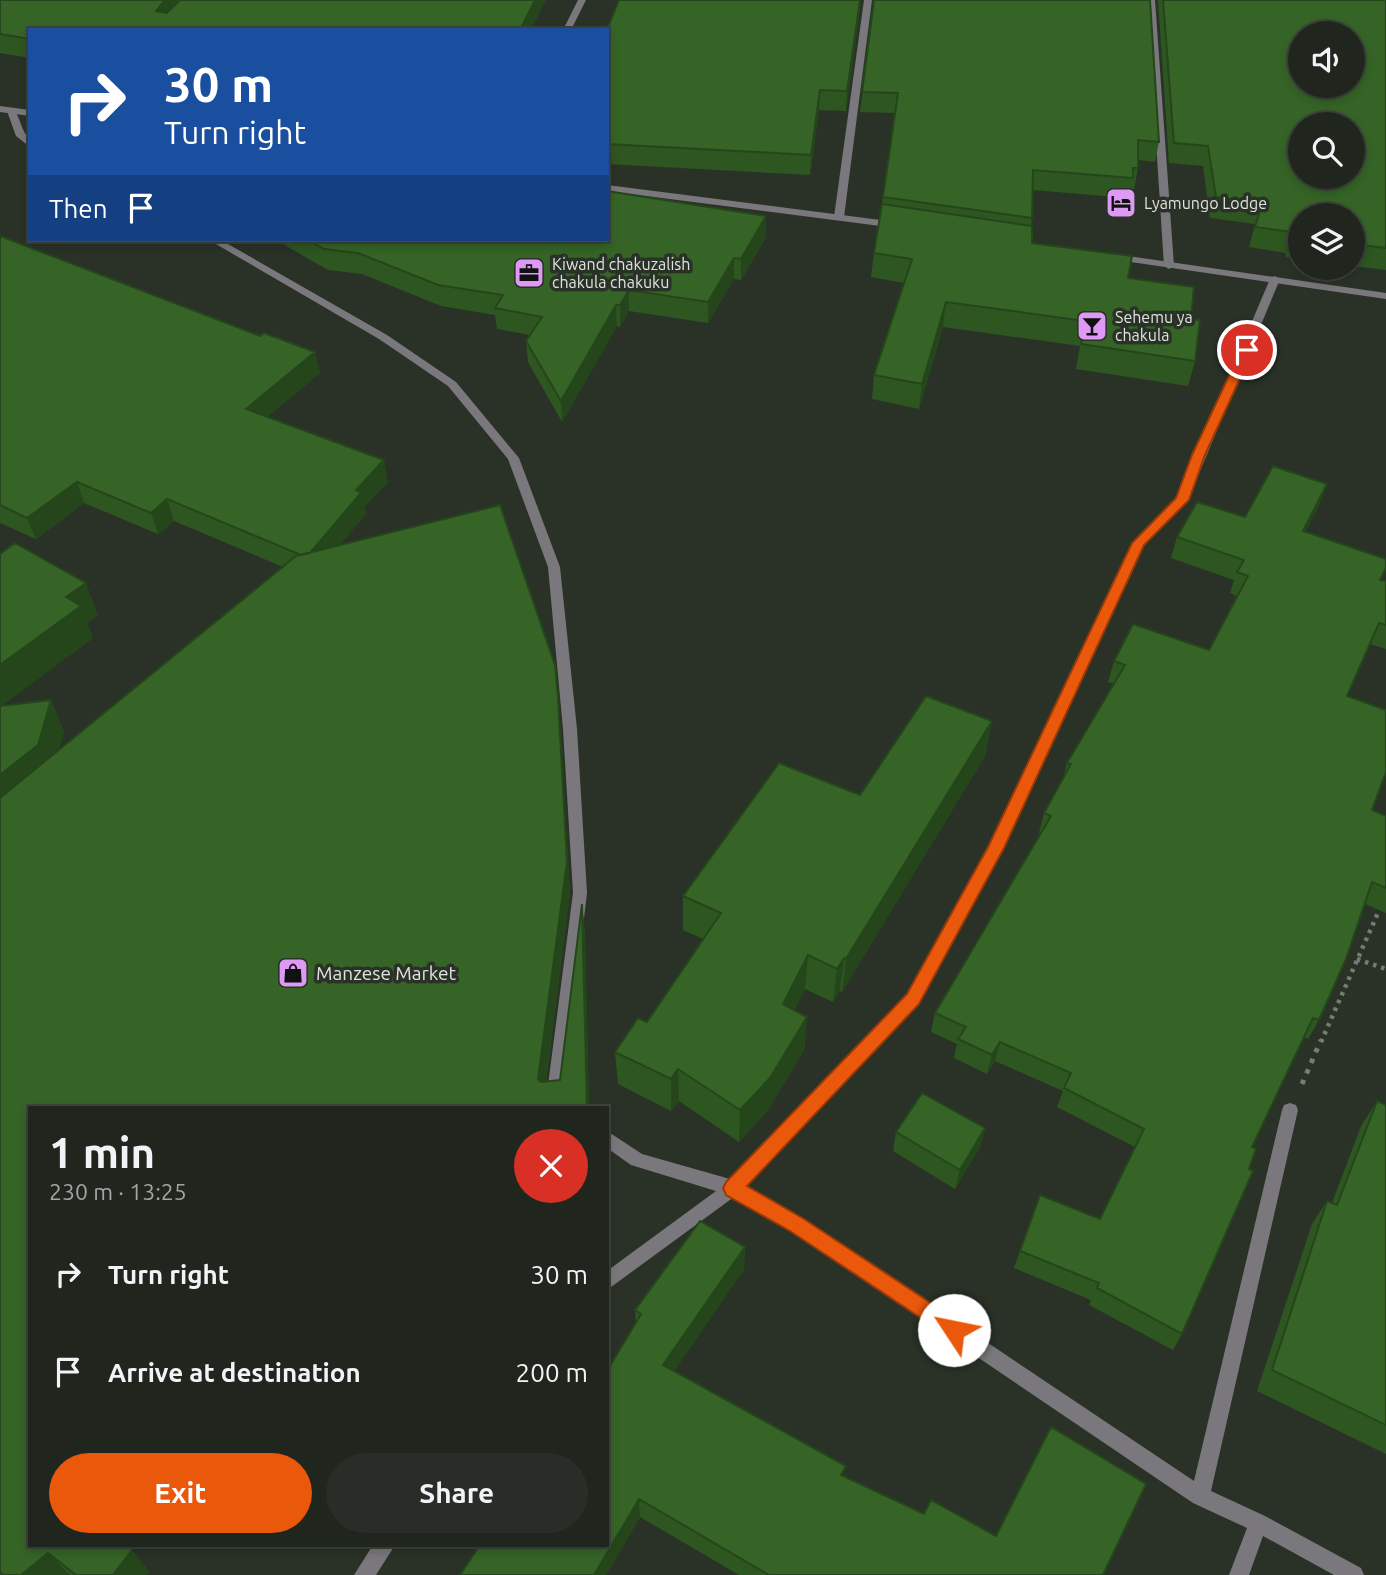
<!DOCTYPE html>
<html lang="en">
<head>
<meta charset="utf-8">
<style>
  :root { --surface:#20261e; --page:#282e27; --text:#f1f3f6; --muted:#a2a5a4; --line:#3d433c; --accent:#ea580c }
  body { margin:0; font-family:Ubuntu,sans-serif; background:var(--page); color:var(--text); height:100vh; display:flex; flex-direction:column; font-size:26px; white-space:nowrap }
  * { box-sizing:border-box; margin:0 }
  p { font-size:23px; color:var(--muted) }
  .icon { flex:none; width:38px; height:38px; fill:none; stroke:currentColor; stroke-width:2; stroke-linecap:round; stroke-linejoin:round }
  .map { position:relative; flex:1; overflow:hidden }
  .details { position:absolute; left:28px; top:1106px; width:581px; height:441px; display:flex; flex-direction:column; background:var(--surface); border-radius:0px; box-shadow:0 4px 10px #0003,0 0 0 2px var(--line) }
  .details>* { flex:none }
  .hud { position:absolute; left:28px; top:28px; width:581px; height:214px; border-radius:0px; box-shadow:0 4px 10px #0003,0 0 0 2px var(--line); background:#1a4fa0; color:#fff; overflow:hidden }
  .tools { position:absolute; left:1288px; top:21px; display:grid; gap:14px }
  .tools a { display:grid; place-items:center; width:77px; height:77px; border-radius:50%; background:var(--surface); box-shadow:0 4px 10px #0003,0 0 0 2px var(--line); font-size:35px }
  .pin { position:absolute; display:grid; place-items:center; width:60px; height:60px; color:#fff; margin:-30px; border:4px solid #fff; border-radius:50%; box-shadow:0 2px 7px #0007 }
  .me { position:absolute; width:77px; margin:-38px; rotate:304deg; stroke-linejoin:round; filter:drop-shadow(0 0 5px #0008) }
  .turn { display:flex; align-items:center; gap:24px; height:147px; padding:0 21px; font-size:32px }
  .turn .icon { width:91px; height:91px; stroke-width:2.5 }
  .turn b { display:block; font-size:49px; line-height:60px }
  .then { display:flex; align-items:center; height:66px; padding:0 21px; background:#0003; gap:14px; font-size:26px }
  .round { display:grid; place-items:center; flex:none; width:74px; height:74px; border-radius:37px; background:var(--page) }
  .head { display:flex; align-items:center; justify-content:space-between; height:119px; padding:0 21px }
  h1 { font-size:42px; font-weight:600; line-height:52px }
  .cta { display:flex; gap:14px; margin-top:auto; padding:14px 21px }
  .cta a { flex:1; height:80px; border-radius:42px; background:var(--accent); color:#fff; font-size:28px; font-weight:600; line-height:80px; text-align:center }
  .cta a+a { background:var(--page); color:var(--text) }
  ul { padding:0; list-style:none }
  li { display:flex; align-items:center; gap:21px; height:98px; padding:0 21px }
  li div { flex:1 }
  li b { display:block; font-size:26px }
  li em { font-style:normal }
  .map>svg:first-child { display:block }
</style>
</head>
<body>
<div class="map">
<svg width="1386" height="1575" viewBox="0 0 1386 1575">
  <rect width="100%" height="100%" fill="#2a3228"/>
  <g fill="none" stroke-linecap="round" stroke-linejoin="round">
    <!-- path-far1 -->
    <path stroke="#757c74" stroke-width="4.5" stroke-dasharray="3.5 5" stroke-linecap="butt" d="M 1357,959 L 1386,969
      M 1321,1042 L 1381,906"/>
    <!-- path -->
    <path stroke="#757c74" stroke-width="5" stroke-dasharray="4.5 7" stroke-linecap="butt" d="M 1302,1084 L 1321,1040"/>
    <!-- service -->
    <path fill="#7b787d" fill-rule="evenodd" d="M 11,108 C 21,114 20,131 30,139 L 30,147 L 16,136 L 7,111 Z
      M 209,240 L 221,240 L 387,335 L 456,382 L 519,458 L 560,567 L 577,729 L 587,893 L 561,1108 L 545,1108 L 573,893 L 563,729 L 548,567 L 508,459 L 448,386 L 379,339 Z"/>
    <!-- minor -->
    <path fill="#7b787d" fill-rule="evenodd" d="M 578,0 L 586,0 L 571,30 L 563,30 Z
      M 864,0 L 872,0 L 844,217 L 839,220 L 834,217 Z
      M 1147,0 L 1155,0 L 1174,266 L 1169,269 L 1164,266 Z
      M 1275,276 L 1280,279 L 1188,500 L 1144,545 L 1003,848 L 919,1004 L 746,1186 L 803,1219 L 1194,1481 L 1282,1110 L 1284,1105 L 1290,1103 L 1296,1105 L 1298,1110 L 1211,1491 L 1265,1516 L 1361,1568 L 1364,1575 L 1334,1575 L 1263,1536 L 1249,1575 L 1229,1575 L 1247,1528 L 1193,1503 L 791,1231 L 734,1197 L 607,1290 L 607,1271 L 716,1191 L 631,1165 L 607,1148 L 607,1131 L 642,1154 L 730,1179 L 907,994 L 989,847 L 1133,543 L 1177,498 L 1270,279 Z
      M 373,1545 L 395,1545 L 376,1575 L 354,1575 Z"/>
    <!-- tertiary -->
    <path fill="#7b787d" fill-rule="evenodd" d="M 0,106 L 30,110 L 30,116 L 0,112 Z
      M 607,185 L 896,222 L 901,225 L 896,228 L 607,191 Z
      M 1114,254 L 1386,293 L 1386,299 L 1110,259 L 1110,255 Z"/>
  </g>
  <!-- wall -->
  <path fill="#2e5621" d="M 0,0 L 30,30 L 30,58 L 0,53 Z
    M 861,0 L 846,111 L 819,110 L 810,175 L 607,164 L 607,30 Z
    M 874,0 L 1159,142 L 1155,162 L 1138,160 L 1138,168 L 1134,189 L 1130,189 L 1128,198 L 1033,190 L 1032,218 L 1031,226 L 1032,243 L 1128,278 L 1191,319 L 1195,361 L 1188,386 L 1076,369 L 1080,346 L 943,327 L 919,409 L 872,399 L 874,375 L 904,283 L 871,277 L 874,253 L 882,204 L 895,113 L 860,112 Z
    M 1158,0 L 1386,0 L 1386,270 L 1353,266 L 1353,215 L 1300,215 L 1300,259 L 1285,257 L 1286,253 L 1249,247 L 1255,224 L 1210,218 L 1203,166 L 1169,163 Z
    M 766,216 L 766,237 L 741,280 L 734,279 L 708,323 L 629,311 L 620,327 L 617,326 L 562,422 L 528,362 L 526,341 L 530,335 L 497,329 L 495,315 L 441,306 L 362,274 L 328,270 L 276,240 L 607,240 Z
    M 0,236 L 320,373 L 267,417 L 388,482 L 364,507 L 366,514 L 339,545 L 560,729 L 570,893 L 546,1081 L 560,1080 L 582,904 L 585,934 L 589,1108 L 30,1108 L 30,1545 L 149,1571 L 146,1575 L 70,1575 L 68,1573 L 66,1575 L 2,1575 L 0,1574 L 0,554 L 98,615 L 87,623 L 93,638 L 1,706 L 51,700 L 64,732 L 59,750 L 283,567 L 174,521 L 158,534 L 84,503 L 36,539 L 0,523 Z
    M 1327,484 L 1319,505 L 1305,532 L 1382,580 L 1386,581 L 1386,649 L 1370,644 L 1347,696 L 1372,810 L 1386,816 L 1386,913 L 1365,904 L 1319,1020 L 1308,1039 L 1304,1037 L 1252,1147 L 1182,1334 L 1173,1350 L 1089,1305 L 1091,1300 L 1014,1268 L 1040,1195 L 1100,1219 L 1135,1147 L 1057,1107 L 1063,1091 L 995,1061 L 987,1074 L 954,1058 L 957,1044 L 931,1032 L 935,1013 L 1040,834 L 1039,833 L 1044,813 L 1063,779 L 1067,763 L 1114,684 L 1108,682 L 1114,661 L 1209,650 L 1237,596 L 1230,593 L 1234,580 L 1171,558 L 1177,537 L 1245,517 Z
    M 992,721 L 985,756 L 842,992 L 840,991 L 833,1002 L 805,989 L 794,1010 L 807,1017 L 804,1050 L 768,1110 L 739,1142 L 679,1101 L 671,1111 L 618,1084 L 615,1052 L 647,1022 L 703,939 L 683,930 L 683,896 Z
    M 1377,1101 L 1386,1105 L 1386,1454 L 1257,1391 L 1312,1224 L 1327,1201 L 1332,1203 L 1361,1126 Z
    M 985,1128 L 980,1147 L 955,1189 L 893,1151 L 896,1132 Z
    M 745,1247 L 744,1269 L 674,1371 L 844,1477 L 924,1514 L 996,1536 L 1103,1575 L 739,1575 L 640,1517 L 606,1575 L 460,1575 L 607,1545 L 636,1323 L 635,1310 Z"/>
  <!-- shaded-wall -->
  <path fill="#25461b" d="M 165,0 L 182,0 L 160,30 L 156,11 Z
    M 535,0 L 546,0 L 531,30 L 520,30 Z
    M 860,0 L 861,0 L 846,111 L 847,91 Z
    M 820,90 L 819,110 L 810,175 L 811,155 Z
    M 766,216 L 766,237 L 741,280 L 741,259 Z
    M 734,258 L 734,279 L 708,323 L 708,302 Z
    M 629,290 L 629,311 L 620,327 L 620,305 Z
    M 946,302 L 943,327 L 919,409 L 922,384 Z
    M 616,305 L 617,326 L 562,422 L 561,401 Z
    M 315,352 L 320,373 L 251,430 L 246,409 Z
    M 384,460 L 388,482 L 364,507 L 366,514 L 311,579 L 306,557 L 356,490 Z
    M 77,482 L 84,503 L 36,539 L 27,518 Z
    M 1327,484 L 1319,505 L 1295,552 L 1303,531 Z
    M 167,499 L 174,521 L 158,534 L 151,513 Z
    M 86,583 L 98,615 L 87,623 L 93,638 L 0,707 L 0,665 L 66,597 Z
    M 558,697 L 570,893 L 542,1108 L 538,1079 Z
    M 51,700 L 64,732 L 52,776 L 0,820 L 0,775 Z
    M 992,721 L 985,756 L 842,992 L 846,959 Z
    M 582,904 L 585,934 L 589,1108 L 587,1108 Z
    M 808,955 L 805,989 L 781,1037 L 783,1004 Z
    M 844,958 L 840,991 L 833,1002 L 837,969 Z
    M 807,1017 L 804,1050 L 768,1110 L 739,1142 L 740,1110 Z
    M 1000,1042 L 995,1061 L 987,1074 L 992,1055 Z
    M 678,1069 L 679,1101 L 671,1111 L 671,1079 Z
    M 985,1128 L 980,1147 L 955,1189 L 960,1170 Z
    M 745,1247 L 744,1269 L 664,1386 L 663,1365 Z
    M 639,1499 L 640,1517 L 606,1575 L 594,1575 Z
    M 132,1550 L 149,1571 L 146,1575 L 113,1575 Z
    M 48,1553 L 68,1573 L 66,1575 L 21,1575 Z"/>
  <!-- building -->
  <path fill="#356426" stroke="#25461b" stroke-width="2" fill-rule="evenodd" d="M 0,0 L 165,0 L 156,11 L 167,13 L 180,0 L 535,0 L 520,30 L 30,30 L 30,39 L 0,34 Z
    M 619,0 L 860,0 L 847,91 L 820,90 L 811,155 L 607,144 L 607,30 Z
    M 874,0 L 1150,0 L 1159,142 L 1138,140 L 1138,168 L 1133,168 L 1133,178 L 1033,170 L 1032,218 L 883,197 L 898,93 L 862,92 Z
    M 1163,0 L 1386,0 L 1386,248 L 1353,244 L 1353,215 L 1300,215 L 1300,238 L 1291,236 L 1292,232 L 1255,227 L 1262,204 L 1216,197 L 1208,146 L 1174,143 ZM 1300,33 L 1353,33 L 1353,86 L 1300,86 ZM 1300,124 L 1353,124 L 1353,177 L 1300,177 Z
    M 607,191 L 766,216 L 741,259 L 734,258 L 708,302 L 629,290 L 620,305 L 616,305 L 561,401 L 526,341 L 542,317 L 495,308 L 503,295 L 438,285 L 358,253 L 324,249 L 308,240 L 607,240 Z
    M 882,204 L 1032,226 L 1032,243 L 1132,256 L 1128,278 L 1194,287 L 1191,319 L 1200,320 L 1195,361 L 1081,344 L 1085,321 L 946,302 L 922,384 L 874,375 L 912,259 L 874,253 Z
    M 0,236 L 260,336 L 264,333 L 315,352 L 246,409 L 384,460 L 356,490 L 361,493 L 310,553 L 301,555 L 167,499 L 151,513 L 77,482 L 27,518 L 0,505 Z
    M 1273,466 L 1327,484 L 1303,531 L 1386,559 L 1386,568 L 1380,580 L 1386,581 L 1386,625 L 1379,623 L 1347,696 L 1386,710 L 1386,772 L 1372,810 L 1386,816 L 1386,888 L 1372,882 L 1346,959 L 1319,1020 L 1313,1018 L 1252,1147 L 1256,1149 L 1249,1169 L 1253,1171 L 1182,1334 L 1097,1288 L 1099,1283 L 1020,1251 L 1040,1195 L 1100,1219 L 1144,1129 L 1064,1088 L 1071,1073 L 1000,1042 L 992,1055 L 958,1039 L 966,1027 L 935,1013 L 1051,816 L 1044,813 L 1071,764 L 1067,763 L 1125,665 L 1114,661 L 1133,624 L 1209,650 L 1248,576 L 1237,572 L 1244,560 L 1177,537 L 1197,502 L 1245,517 Z
    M 500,505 L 555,665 L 558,697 L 567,862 L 538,1079 L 541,1082 L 560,1080 L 582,904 L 587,1108 L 30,1108 L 30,1545 L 126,1545 L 132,1550 L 113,1575 L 76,1575 L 48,1553 L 21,1575 L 4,1575 L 0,1572 L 0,798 L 296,556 Z
    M 15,543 L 86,583 L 66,597 L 81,606 L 0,665 L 0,554 Z
    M 926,696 L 992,721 L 846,959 L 844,958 L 837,969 L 808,955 L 783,1004 L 807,1017 L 770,1078 L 740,1110 L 678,1069 L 671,1079 L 615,1052 L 638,1018 L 647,1022 L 721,913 L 683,896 L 779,763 L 860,795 Z
    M 51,700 L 38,745 L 0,775 L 0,706 Z
    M 922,1093 L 985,1128 L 960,1170 L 896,1132 Z
    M 1377,1101 L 1386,1105 L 1386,1425 L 1272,1370 L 1327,1201 L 1337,1205 Z
    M 700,1221 L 745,1247 L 663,1365 L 846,1466 L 841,1475 L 924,1514 L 931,1500 L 996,1536 L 1051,1427 L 1146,1484 L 1103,1575 L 769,1575 L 639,1499 L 594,1575 L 460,1575 L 480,1545 L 607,1545 L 607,1371 L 641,1314 L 635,1310 Z"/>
  <!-- route -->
  <path fill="#ea580c" stroke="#983908" stroke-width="2" d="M 1247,346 L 1253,350 L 1205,455 L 1189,500 L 1144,545 L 1004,848 L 919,1004 L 747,1186 L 804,1219 L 961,1323 L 964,1330 L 961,1337 L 954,1340 L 790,1231 L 726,1195 L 723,1188 L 726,1182 L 907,994 L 988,847 L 1132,543 L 1176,498 L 1192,455 L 1241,350 Z"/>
  <!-- icons -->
  <defs>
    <g id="hotel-square" transform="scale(1.575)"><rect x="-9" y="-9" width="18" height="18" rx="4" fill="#dd99f3" stroke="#2a3228"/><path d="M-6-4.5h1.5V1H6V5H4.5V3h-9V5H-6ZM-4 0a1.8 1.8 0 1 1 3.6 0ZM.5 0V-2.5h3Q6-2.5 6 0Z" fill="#111"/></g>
    <g id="office-square" transform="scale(1.575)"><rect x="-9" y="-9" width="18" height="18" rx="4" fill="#dd99f3" stroke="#2a3228"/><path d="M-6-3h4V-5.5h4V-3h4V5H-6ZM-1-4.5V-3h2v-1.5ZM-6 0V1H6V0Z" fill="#111"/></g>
    <g id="bar-square" transform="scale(1.575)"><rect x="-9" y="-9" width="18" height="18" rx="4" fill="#dd99f3" stroke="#2a3228"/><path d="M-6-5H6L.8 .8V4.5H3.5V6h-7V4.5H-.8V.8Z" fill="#111"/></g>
    <g id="shop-square" transform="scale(1.575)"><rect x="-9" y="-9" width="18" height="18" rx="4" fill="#dd99f3" stroke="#2a3228"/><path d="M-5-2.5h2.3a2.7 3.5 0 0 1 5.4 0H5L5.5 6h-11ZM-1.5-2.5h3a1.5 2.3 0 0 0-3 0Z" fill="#111"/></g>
  </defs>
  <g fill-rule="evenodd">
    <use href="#hotel-square" x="1121" y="203"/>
    <use href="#office-square" x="529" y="273"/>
    <use href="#bar-square" x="1092" y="326"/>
    <use href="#shop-square" x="293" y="973"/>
  </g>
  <g text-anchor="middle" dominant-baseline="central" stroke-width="7" stroke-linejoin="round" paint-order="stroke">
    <!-- far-poi labels -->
    <g font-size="16" fill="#dee3dd" stroke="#2a3228" text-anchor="start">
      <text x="1144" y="203">Lyamungo Lodge</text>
      <text x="552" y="264">Kiwand chakuzalish<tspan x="552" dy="18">chakula chakuku</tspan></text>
      <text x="1115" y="317">Sehemu ya<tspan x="1115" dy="18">chakula</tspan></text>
    </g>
    <!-- poi labels -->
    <g font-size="19" fill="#dee3dd" stroke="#2a3228" text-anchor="start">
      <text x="316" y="973">Manzese Market</text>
    </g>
  </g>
</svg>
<div class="tools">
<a><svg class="icon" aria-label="sound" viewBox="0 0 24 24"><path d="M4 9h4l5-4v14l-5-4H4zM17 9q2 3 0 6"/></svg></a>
<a><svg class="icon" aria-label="search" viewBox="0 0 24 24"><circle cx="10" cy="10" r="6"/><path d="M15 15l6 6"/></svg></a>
<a><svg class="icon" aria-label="layers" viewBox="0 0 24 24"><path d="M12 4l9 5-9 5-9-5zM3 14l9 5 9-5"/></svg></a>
</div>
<div class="pin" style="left:1247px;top:350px;background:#d93025"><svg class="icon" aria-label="arrive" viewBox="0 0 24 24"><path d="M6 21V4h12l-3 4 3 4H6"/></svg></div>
<svg class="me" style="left:954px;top:1330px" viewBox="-20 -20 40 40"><circle r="19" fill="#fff"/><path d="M0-13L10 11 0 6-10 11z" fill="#ea580c"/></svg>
<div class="hud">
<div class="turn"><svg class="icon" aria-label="right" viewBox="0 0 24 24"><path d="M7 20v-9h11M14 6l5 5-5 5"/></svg><div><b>30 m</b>Turn right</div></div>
<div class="then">Then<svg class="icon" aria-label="arrive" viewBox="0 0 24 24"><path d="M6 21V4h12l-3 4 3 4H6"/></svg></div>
</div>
<section class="details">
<div class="head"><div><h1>1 min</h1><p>230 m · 13:25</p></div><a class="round" style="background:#d93025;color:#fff"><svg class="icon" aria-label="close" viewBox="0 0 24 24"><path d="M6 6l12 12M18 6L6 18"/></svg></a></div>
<ul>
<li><svg class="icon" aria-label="right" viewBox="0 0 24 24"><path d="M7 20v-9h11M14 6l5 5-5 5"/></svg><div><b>Turn right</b></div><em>30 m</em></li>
<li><svg class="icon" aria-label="arrive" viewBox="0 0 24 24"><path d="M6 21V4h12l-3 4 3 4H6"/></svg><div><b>Arrive at destination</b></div><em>200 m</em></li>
</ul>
<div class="cta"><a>Exit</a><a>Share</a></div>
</section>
</div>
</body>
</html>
